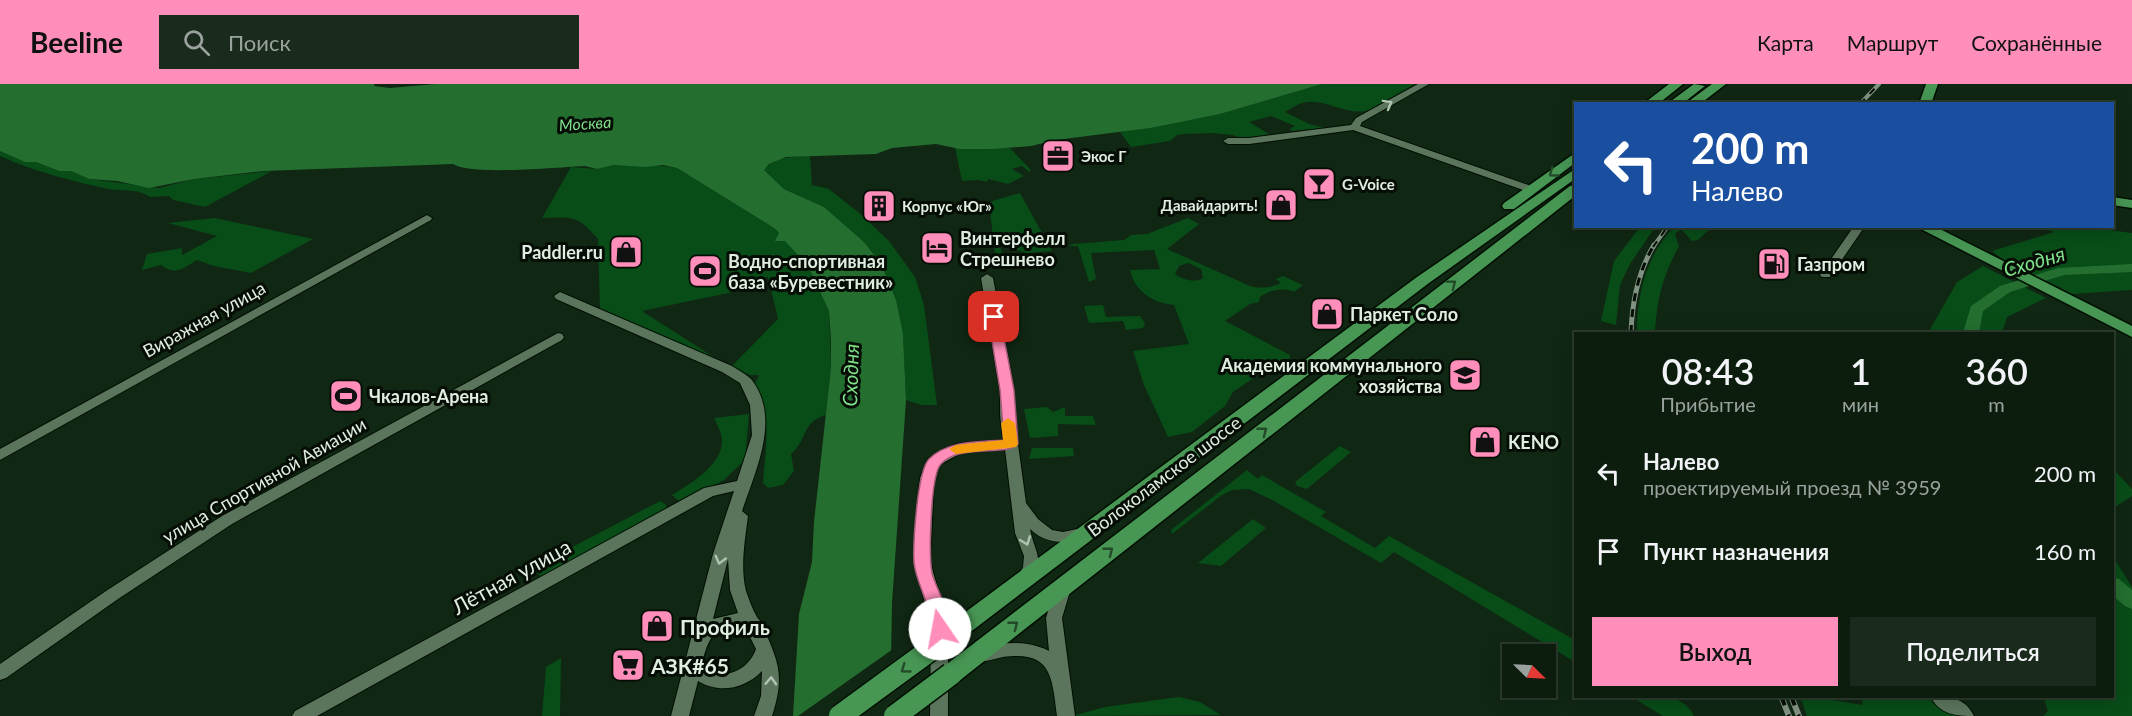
<!DOCTYPE html>
<html lang="ru">
<head>
<meta charset="utf-8">
<style>
  :root { --surface:#0c1d0e; --page:#1a2a1c; --text:#f1f3f6; --muted:#9aa29e; --line:#2c3b2e; --accent:#ff8eba }
  body { margin:0; font-family:Lato,sans-serif; background:var(--page); color:var(--text); height:100vh; display:flex; flex-direction:column; font-size:22px; white-space:nowrap }
  * { box-sizing:border-box; margin:0 }
  p { font-size:20px; color:var(--muted) }
  .icon { flex:none; width:33px; height:33px; fill:none; stroke:currentColor; stroke-width:2; stroke-linecap:round; stroke-linejoin:round }
  .map { position:relative; flex:1; overflow:hidden }
  .side { position:absolute; left:1574px; top:248px; width:540px; height:366px; display:flex; flex-direction:column; background:var(--surface); border-radius:0px; box-shadow:0 3px 15px #0003,0 0 0 2px var(--line) }
  .side>* { flex:none }
  .banner { position:absolute; left:1574px; top:18px; width:540px; height:126px; border-radius:0px; box-shadow:0 3px 15px #0003,0 0 0 2px var(--line); background:#1a4fa0; color:#fff; overflow:hidden }
  .needle { width:39px; rotate:114deg }
  .buttons { position:absolute; left:1502px; top:560px; display:grid; gap:12px }
  .buttons a { display:grid; place-items:center; width:54px; height:54px; border-radius:0px; background:var(--surface); box-shadow:0 3px 15px #0003,0 0 0 2px var(--line); font-size:30px }
  .pin { position:absolute; display:grid; place-items:center; width:51px; height:51px; color:#fff; margin:-26px; border-radius:12px; box-shadow:0 3px 9px #0006 }
  .me { position:absolute; width:66px; margin:-33px; rotate:348deg; stroke-linejoin:round; filter:drop-shadow(0 0 4px #0008) }
  .turn { display:flex; align-items:center; gap:21px; height:126px; padding:0 18px; font-size:27px }
  .turn .icon { width:78px; height:78px; stroke-width:2.5 }
  .turn b { display:block; font-size:42px; line-height:51px }
  .eta { display:flex; justify-content:space-evenly; align-items:center; height:102px; text-align:center }
  .eta b { font-size:36px; font-weight:600; line-height:42px }
  .primary-button { display:flex; gap:12px; margin-top:auto; padding:12px 18px }
  .primary-button a { flex:1; height:69px; border-radius:0px; background:var(--accent); color:#111; font-size:24px; font-weight:600; line-height:69px; text-align:center }
  .primary-button a+a { background:var(--page); color:var(--text) }
  ul { padding:0; list-style:none }
  li { display:flex; align-items:center; gap:18px; height:78px; padding:0 18px }
  li div { flex:1 }
  li b { display:block; font-size:22px }
  li em { font-style:normal }
  header { display:flex; align-items:center; gap:36px; box-sizing:border-box; height:84px; padding:0 30px; background:var(--accent); color:#111 }
  header strong { font-size:28px }
  nav { display:flex; gap:33px; margin-inline-start:auto; font-size:21px }
  .search { width:420px; height:54px; background:var(--page); display:flex; align-items:center; gap:15px; box-sizing:border-box; padding:0 21px; border-radius:0px; color:var(--muted); font-size:22px }
  .map>svg:first-child { display:block }
</style>
</head>
<body>
<header>
<strong>Beeline</strong>
<div class="search"><svg class="icon" aria-label="search" viewBox="0 0 24 24"><circle cx="10" cy="10" r="6"/><path d="M15 15l6 6"/></svg>Поиск</div>
<nav><a>Карта</a><a>Маршрут</a><a>Сохранённые</a></nav>
</header>
<div class="map">
<svg width="2132" height="632" viewBox="0 0 2132 632">
  <rect width="100%" height="100%" fill="#102713"/>
  <!-- green -->
  <path fill="#084c18" fill-rule="evenodd" d="M 1322,0 L 1415,0 C 1404,6 1377,25 1366,27 C 1344,31 1323,13 1302,19 C 1296,21 1290,25 1285,28 L 1309,40 L 1325,44 L 1291,47 L 1291,44 L 1295,42 L 1271,32 L 1249,38 L 1269,50 L 1245,56 L 1233,51 L 1212,49 L 1184,50 L 1177,51 L 1170,57 L 1131,63 L 1120,48 L 1220,30 Z
    M 955,64 L 1010,64 L 1031,86 L 1029,88 L 1022,82 L 1012,85 L 1024,92 L 1008,100 L 988,95 L 987,98 L 978,96 L 962,97 Z
    M 0,67 L 25,78 L 36,78 L 59,87 L 71,87 L 89,95 L 159,104 L 194,95 L 272,87 L 205,123 L 173,116 L 169,112 L 150,113 C 138,104 123,108 109,105 C 72,97 35,88 0,72 Z
    M 810,72 L 812,101 L 829,105 L 858,128 L 889,157 L 915,193 L 924,221 L 937,321 L 921,321 L 906,316 L 903,250 L 864,158 L 824,123 L 784,105 L 764,86 C 775,72 794,73 810,72 Z
    M 614,81 C 635,82 657,80 677,84 L 774,144 L 808,182 L 829,227 L 831,284 L 826,331 C 801,338 808,356 791,370 L 794,387 L 783,401 L 768,404 L 763,399 C 765,369 773,326 755,300 L 759,291 L 750,291 L 731,283 L 778,235 L 768,193 L 738,197 L 738,207 L 642,227 L 723,279 L 600,225 L 598,155 C 577,131 573,133 542,134 L 571,83 L 597,85 Z
    M 1020,109 L 1052,167 L 1026,169 L 1015,165 L 1011,149 L 996,151 L 1002,169 L 995,171 L 989,118 Z
    M 215,134 L 313,155 L 251,189 L 214,182 L 197,176 C 184,184 175,192 161,181 L 142,186 L 147,170 L 182,164 L 182,171 L 217,152 L 168,139 Z
    M 1188,134 L 1199,140 L 1167,165 L 1250,202 C 1262,205 1269,204 1281,199 L 1276,195 L 1283,192 L 1303,201 L 1294,208 C 1283,203 1270,206 1260,213 L 1259,218 L 1250,220 L 1225,237 L 1290,271 L 1290,276 L 1277,286 L 1255,293 L 1233,308 L 1225,322 L 1192,348 L 1168,353 L 1144,301 L 1133,267 L 1189,260 L 1174,221 C 1153,219 1135,208 1130,186 L 1160,185 L 1154,166 L 1091,169 L 1096,195 L 1089,198 L 1078,162 L 1068,162 L 1072,160 L 1124,156 L 1131,151 L 1147,150 ZM 1188,179 L 1201,185 L 1203,194 C 1195,199 1183,196 1175,190 L 1179,182 Z
    M 1640,143 L 1655,143 L 1630,180 L 1620,201 L 1616,241 L 1601,237 L 1614,177 Z
    M 1674,143 L 1712,143 L 1698,156 L 1692,157 L 1681,145 L 1675,150 L 1679,162 C 1663,192 1657,214 1655,249 L 1637,249 C 1637,210 1646,172 1674,143 Z
    M 2041,143 L 2085,143 L 2132,149 L 2132,206 L 2072,210 L 2001,174 L 1992,167 L 2054,148 Z
    M 1983,182 L 2046,214 L 2007,233 L 2002,249 L 1928,249 L 1957,198 Z
    M 1103,221 L 1106,233 L 1140,232 L 1145,239 L 1143,244 L 1126,246 L 1123,237 L 1089,239 L 1084,222 Z
    M 1047,323 L 1053,328 L 1065,323 L 1065,332 L 1093,332 L 1096,341 L 1058,340 L 1058,352 L 1030,354 L 1024,325 Z
    M 749,330 L 745,376 L 724,396 L 685,417 L 679,417 L 672,411 C 690,400 722,381 722,357 C 722,349 717,341 714,334 Z
    M 1340,362 L 1351,368 L 1307,405 L 1297,402 L 1295,398 Z
    M 1032,364 L 1073,364 L 1074,372 L 1029,375 Z
    M 2112,384 L 2132,405 L 2132,412 L 2112,425 Z
    M 1247,386 L 1258,395 L 1262,391 L 1326,428 L 1321,432 L 1375,464 L 1389,452 L 1575,556 L 1575,578 L 1394,468 L 1381,479 L 1274,417 L 1249,405 L 1232,406 L 1222,411 L 1172,450 L 1171,446 Z
    M 660,417 L 666,421 L 667,425 L 550,491 L 541,492 L 535,488 L 553,479 L 559,470 Z
    M 1253,435 L 1266,444 L 1221,482 L 1198,479 Z
    M 2112,471 L 2132,503 L 2132,632 L 2043,632 L 2048,627 L 2043,612 L 2112,612 Z
    M 561,574 L 560,632 L 542,632 L 546,583 Z
    M 1630,612 C 1653,612 1683,608 1694,632 L 1663,632 Z
    M 1800,612 L 1823,612 L 1825,615 L 1863,621 L 1861,612 L 1931,612 L 1958,632 L 1807,632 Z
    M 1179,613 L 1200,618 L 1221,631 L 1072,632 L 1105,623 Z"/>
  <!-- water -->
  <path fill="#246f30" d="M 0,0 L 375,0 L 374,2 L 390,4 L 436,0 L 1322,0 L 1220,30 L 1150,44 L 1056,56 L 1031,62 L 991,65 L 960,65 L 936,60 L 892,64 L 876,70 L 786,73 L 769,80 L 764,86 L 784,105 L 824,123 L 864,158 L 881,180 L 896,216 L 903,250 L 906,316 L 892,519 L 890,632 L 793,632 L 799,530 L 812,478 L 814,438 L 831,284 L 831,257 L 829,227 L 808,182 L 785,157 L 775,157 L 779,149 L 774,144 L 677,84 L 663,81 L 646,83 L 614,81 L 597,85 L 585,82 C 559,83 471,92 453,80 L 263,87 L 194,95 L 149,104 L 117,97 L 89,95 L 71,87 L 59,87 L 36,78 L 25,78 L 0,67 Z"/>
  <!-- pier -->
  <path fill="#102713" d="M 893,565 L 893,632 L 798,632 Z"/>
  <g fill="none" stroke-linecap="round" stroke-linejoin="round">
    <!-- river -->
    <path fill="#246f30" fill-rule="evenodd" d="M 2132,180 L 2132,188 L 2064,191 L 2010,208 L 1983,227 L 1979,249 L 1963,249 L 1971,222 L 2000,202 L 2058,184 Z
      M 2112,493 L 2119,495 L 2132,506 L 2132,525 L 2125,522 L 2112,511 Z"/>
    <!-- minor casing -->
    <g stroke="#000f01" stroke-width="2">
      <path id="minor" d="M 1418,0 L 1429,0 L 1362,38 L 1360,42 L 1534,103 L 1534,107 L 1526,107 L 1353,46 L 1249,60 L 1228,60 L 1223,57 L 1228,54 L 1249,54 L 1351,41 L 1356,34 Z
        M 427,131 L 432,134 L 431,136 L 0,376 L 0,365 Z
        M 1854,142 L 1865,142 L 1830,193 L 1822,193 L 1820,191 Z
        M 987,190 L 993,194 L 1014,306 L 1014,331 L 1026,419 L 1038,435 L 1052,446 L 1063,448 L 1082,444 L 1087,445 L 1090,449 L 1087,453 C 1067,460 1047,461 1030,445 C 1035,470 1045,473 1031,499 L 1025,501 L 1019,499 L 1017,495 L 1023,483 L 1024,472 L 1015,449 L 1005,365 L 963,368 L 939,381 L 934,394 L 930,477 L 948,542 L 948,632 L 930,632 L 931,542 L 914,477 L 920,394 L 928,375 L 942,366 L 961,359 L 1003,356 L 1000,331 L 1000,306 L 981,194 Z
        M 560,208 L 732,282 C 738,286 746,290 751,295 C 782,334 755,387 742,427 L 748,432 C 745,456 740,483 746,507 C 749,515 752,525 757,533 C 758,535 761,537 762,540 C 777,576 786,589 772,632 L 754,632 L 761,612 L 762,587 C 745,605 719,610 698,597 L 689,632 L 671,632 L 713,470 L 734,407 L 713,412 L 317,632 L 292,632 L 295,627 L 704,404 L 737,397 L 752,351 L 750,321 L 740,299 L 722,288 L 556,215 L 554,212 ZM 728,475 L 730,506 L 738,529 L 713,535 ZM 733,542 L 746,545 L 756,565 C 748,588 719,600 702,579 C 707,560 711,545 733,542 Z
        M 558,249 L 562,250 L 564,253 L 562,256 L 232,440 L 118,515 L 6,594 L 0,596 L 0,580 L 106,507 L 222,432 Z
        M 1063,498 L 1069,500 L 1071,504 L 1062,534 L 1075,632 L 1057,632 C 1052,593 1052,566 1003,573 C 994,575 984,579 975,576 L 972,571 L 975,566 C 999,558 1026,555 1049,567 L 1046,534 L 1055,504 L 1057,500 Z
        M 1930,612 C 1948,612 1965,613 1974,632 C 1956,632 1940,631 1930,612 Z"/>
    </g>
    <!-- major casing -->
    <g stroke="#000f01" stroke-width="3">
      <path id="major" d="M 1669,0 L 1683,0 L 1658,20 L 1643,20 Z
        M 1694,0 L 1705,2 L 1682,20 L 1667,20 Z
        M 1712,0 L 1726,0 L 1700,20 L 1685,20 Z
        M 1926,0 L 1938,0 L 1931,20 L 1919,20 Z
        M 1575,69 L 1575,79 L 1514,125 L 1504,125 L 1502,122 L 1504,119 Z
        M 1575,85 L 1575,95 L 1429,199 L 960,556 L 952,559 L 944,556 L 941,550 L 944,544 L 1417,193 Z
        M 1575,101 L 1575,112 L 959,597 L 951,599 L 943,597 L 939,590 L 943,583 L 1570,102 Z
        M 2112,113 L 2132,116 L 2132,124 L 2112,121 Z
        M 1915,142 L 1934,142 L 2132,242 L 2132,253 Z"/>
    </g>
    <!-- minor -->
    <use href="#minor" fill="#5b745c" fill-rule="evenodd"/>
    <!-- major -->
    <use href="#major" fill="#479654" fill-rule="evenodd"/>
    <!-- rail-far2 casing -->
    <g stroke="#809282" stroke-width="4">
      <path id="rail-far2" d="M 1860,20 L 1879,0
        M 1653,163 L 1668,142"/>
    </g>
    <!-- rail-far1 casing -->
    <g stroke="#809282" stroke-width="5">
      <path id="rail-far1" d="M 1631,249 C 1632,218 1638,188 1654,161"/>
    </g>
    <!-- rail casing -->
    <g stroke="#809282" stroke-width="6">
      <path id="rail" d="M 1781,612 L 1789,632
        M 1791,612 L 1799,632"/>
    </g>
    <!-- rail-far2 -->
    <use href="#rail-far2" stroke="#050d05" stroke-width="2" stroke-dasharray="7" stroke-linecap="butt"/>
    <!-- rail-far1 -->
    <use href="#rail-far1" stroke="#050d05" stroke-width="3" stroke-dasharray="8" stroke-linecap="butt"/>
    <!-- rail -->
    <use href="#rail" stroke="#050d05" stroke-width="4" stroke-dasharray="10" stroke-linecap="butt"/>
    <!-- major-bridge casing -->
    <g stroke="#000f01" stroke-width="25" stroke-linecap="butt">
      <path id="major-bridge" d="M 840,632 L 952,550
        M 895,632 L 951,590"/>
    </g>
    <!-- major-bridge -->
    <use href="#major-bridge" stroke="#479654" stroke-width="22"/>
  </g>
  <!-- one-way arrows -->
  <defs><path id="oneway-chevron" d="M-2-3.5L2.5 0L-2 3.5" fill="none" stroke-width="1.6" stroke-linecap="round" stroke-linejoin="round" transform="scale(1.5)"/></defs>
  <g stroke="#b1c3b2">
    <use href="#oneway-chevron" transform="translate(1388 20) rotate(-29)"/>
    <use href="#oneway-chevron" transform="translate(1026 457) rotate(69)"/>
    <use href="#oneway-chevron" transform="translate(720 476) rotate(105)"/>
    <use href="#oneway-chevron" transform="translate(771 597) rotate(-87)"/>
  </g>
  <g stroke="#234b29">
    <use href="#oneway-chevron" transform="translate(1553 89) rotate(144)"/>
    <use href="#oneway-chevron" transform="translate(1452 200) rotate(-37)"/>
    <use href="#oneway-chevron" transform="translate(1263 347) rotate(-38)"/>
    <use href="#oneway-chevron" transform="translate(1109 467) rotate(-38)"/>
    <use href="#oneway-chevron" transform="translate(1014 541) rotate(-38)"/>
    <use href="#oneway-chevron" transform="translate(905 585) rotate(144)"/>
  </g>
  <!-- route -->
  <path fill="#ff8eba" stroke="#a65c79" stroke-width="1.5" d="M 994,229 L 1000,233 L 1014,306 L 1018,360 C 1007,373 960,359 941,380 C 930,391 929,472 932,489 C 936,506 955,533 946,550 L 940,552 L 934,550 C 930,543 931,535 929,528 C 925,511 916,496 914,479 C 913,460 917,387 929,375 C 948,356 979,358 1004,356 L 1000,306 L 988,233 Z"/>
  <!-- slow -->
  <path fill="#f59e0b" d="M 1008,334 L 1015,339 L 1018,360 L 1016,363 L 956,370 L 949,365 L 956,361 L 1003,356 L 1001,339 Z"/>
  <!-- icons -->
  <defs>
    <g id="office-square" transform="scale(1.725)"><rect x="-9" y="-9" width="18" height="18" rx="4" fill="#ff8eba" stroke="#050d05"/><path d="M-6-3h4V-5.5h4V-3h4V5H-6ZM-1-4.5V-3h2v-1.5ZM-6 0V1H6V0Z" fill="#111"/></g>
    <g id="bar-square" transform="scale(1.725)"><rect x="-9" y="-9" width="18" height="18" rx="4" fill="#ff8eba" stroke="#050d05"/><path d="M-6-5H6L.8 .8V4.5H3.5V6h-7V4.5H-.8V.8Z" fill="#111"/></g>
    <g id="shop-square" transform="scale(1.725)"><rect x="-9" y="-9" width="18" height="18" rx="4" fill="#ff8eba" stroke="#050d05"/><path d="M-5-2.5h2.3a2.7 3.5 0 0 1 5.4 0H5L5.5 6h-11ZM-1.5-2.5h3a1.5 2.3 0 0 0-3 0Z" fill="#111"/></g>
    <g id="building-square" transform="scale(1.725)"><rect x="-9" y="-9" width="18" height="18" rx="4" fill="#ff8eba" stroke="#050d05"/><path d="M-4-6H4V6H1V3H-1V6H-4ZM-2.5-4.3h1.7v1.8h-1.7ZM.8-4.3h1.7v1.8H.8ZM-2.5-1h1.7V.8h-1.7ZM.8-1h1.7V.8H.8Z" fill="#111"/></g>
    <g id="hotel-square" transform="scale(1.725)"><rect x="-9" y="-9" width="18" height="18" rx="4" fill="#ff8eba" stroke="#050d05"/><path d="M-6-4.5h1.5V1H6V5H4.5V3h-9V5H-6ZM-4 0a1.8 1.8 0 1 1 3.6 0ZM.5 0V-2.5h3Q6-2.5 6 0Z" fill="#111"/></g>
    <g id="fuel-square" transform="scale(1.725)"><rect x="-9" y="-9" width="18" height="18" rx="4" fill="#ff8eba" stroke="#050d05"/><path d="M-5.5-6h7V0h2V4h1.3V-2.5L3-4.5l.8-.8L6-3V5H2.5V1h-1V6h-7ZM-4.2-4.7v3.2H.2V-4.7Z" fill="#111"/></g>
    <g id="stadium-square" transform="scale(1.725)"><rect x="-9" y="-9" width="18" height="18" rx="4" fill="#ff8eba" stroke="#050d05"/><path d="M0-5a6.5 5 0 1 0 0 10a6.5 5 0 1 0 0-10ZM-3.5-1.8h7v3.6h-7Z" fill="#111"/></g>
    <g id="university-square" transform="scale(1.725)"><rect x="-9" y="-9" width="18" height="18" rx="4" fill="#ff8eba" stroke="#050d05"/><path d="M0-5L7-2L0 1L-7-2ZM-4 1L0 2.5L4 1V4Q0 6-4 4Z" fill="#111"/></g>
    <g id="supermarket-square" transform="scale(1.725)"><rect x="-9" y="-9" width="18" height="18" rx="4" fill="#ff8eba" stroke="#050d05"/><path d="M-6-5.5h2.5l.6 2H6L4.5 2H-2.5L-4.4-4H-6ZM-1.5 3.2a1.3 1.3 0 1 0 .1 0ZM3 3.2a1.3 1.3 0 1 0 .1 0Z" fill="#111"/></g>
  </defs>
  <g fill-rule="evenodd">
    <use href="#office-square" x="1058" y="72"/>
    <use href="#bar-square" x="1319" y="100"/>
    <use href="#shop-square" x="1281" y="121"/>
    <use href="#building-square" x="879" y="122"/>
    <use href="#hotel-square" x="937" y="164"/>
    <use href="#shop-square" x="626" y="168"/>
    <use href="#fuel-square" x="1774" y="180"/>
    <use href="#stadium-square" x="705" y="187"/>
    <use href="#shop-square" x="1327" y="230"/>
    <use href="#university-square" x="1465" y="291"/>
    <use href="#stadium-square" x="346" y="312"/>
    <use href="#shop-square" x="1485" y="358"/>
    <use href="#shop-square" x="657" y="542"/>
    <use href="#supermarket-square" x="628" y="581"/>
  </g>
  <g text-anchor="middle" dominant-baseline="central" stroke-width="6" stroke-linejoin="round" paint-order="stroke">
    <!-- far-poi labels -->
    <g font-size="15" font-weight="bold" fill="#e0eee1" stroke="#050d05" text-anchor="start">
      <text x="1081" y="72">Экос Г</text>
      <text x="1342" y="100">G-Voice</text>
      <text x="1258" y="121" text-anchor="end">Давайдарить!</text>
      <text x="902" y="122">Корпус «Юг»</text>
    </g>
    <!-- far-water labels -->
    <g font-size="16" font-style="italic" fill="#81e28b" stroke="#050d05">
      <text transform="translate(585 39) rotate(-4)">Москва</text>
    </g>
    <!-- poi labels -->
    <g font-size="18" font-weight="bold" fill="#e0eee1" stroke="#050d05" text-anchor="start">
      <text x="960" y="154">Винтерфелл<tspan x="960" dy="21">Стрешнево</tspan></text>
      <text x="603" y="168" text-anchor="end">Paddler.ru</text>
      <text x="728" y="177">Водно-спортивная<tspan x="728" dy="21">база «Буревестник»</tspan></text>
      <text x="1797" y="180">Газпром</text>
      <text x="1350" y="230">Паркет Соло</text>
      <text x="1442" y="281" text-anchor="end">Академия коммунального<tspan x="1442" dy="21">хозяйства</tspan></text>
      <text x="369" y="312">Чкалов-Арена</text>
      <text x="1508" y="358">KENO</text>
    </g>
    <!-- street labels -->
    <g font-size="18" fill="#e0eee1" stroke="#050d05">
      <text transform="translate(204 235) rotate(-29)">Виражная улица</text>
      <text transform="translate(1164 392) rotate(-37)">Волоколамское шоссе</text>
      <text transform="translate(264 396) rotate(-30)">улица Спортивной Авиации</text>
    </g>
    <!-- water labels -->
    <g font-size="20" font-style="italic" fill="#81e28b" stroke="#050d05">
      <text transform="translate(2034 177) rotate(-16)">Сходня</text>
      <text transform="translate(850 291) rotate(-88)">Сходня</text>
    </g>
    <!-- near-street labels -->
    <g font-size="21" fill="#e0eee1" stroke="#050d05">
      <text transform="translate(511 492) rotate(-29)">Лётная улица</text>
    </g>
    <!-- near-poi labels -->
    <g font-size="21" font-weight="bold" fill="#e0eee1" stroke="#050d05" text-anchor="start">
      <text x="680" y="542">Профиль</text>
      <text x="651" y="581">АЗК#65</text>
    </g>
  </g>
</svg>
<div class="buttons">
<a><svg class="needle" viewBox="-14 -14 28 28"><path d="M0-13l5 13h-10z" fill="#e53935"/><path d="M0 13l5-13h-10z" fill="#9aa29e"/></svg></a>
</div>
<div class="pin" style="left:994px;top:233px;background:#d93025"><svg class="icon" aria-label="arrive" viewBox="0 0 24 24"><path d="M6 21V4h12l-3 4 3 4H6"/></svg></div>
<svg class="me" style="left:940px;top:545px" viewBox="-20 -20 40 40"><circle r="19" fill="#fff"/><path d="M0-13L10 11 0 6-10 11z" fill="#ff8eba"/></svg>
<div class="banner">
<div class="turn"><svg class="icon" aria-label="left" viewBox="0 0 24 24"><path d="M17 20v-9H6M10 6l-5 5 5 5"/></svg><div><b>200 m</b>Налево</div></div>
</div>
<section class="side">
<div class="eta">
<div><b>08:43</b><p>Прибытие</p></div>
<div><b>1</b><p>мин</p></div>
<div><b>360</b><p>m</p></div>
</div>
<ul>
<li><svg class="icon" aria-label="left" viewBox="0 0 24 24"><path d="M17 20v-9H6M10 6l-5 5 5 5"/></svg><div><b>Налево</b><p>проектируемый проезд № 3959</p></div><em>200 m</em></li>
<li><svg class="icon" aria-label="arrive" viewBox="0 0 24 24"><path d="M6 21V4h12l-3 4 3 4H6"/></svg><div><b>Пункт назначения</b></div><em>160 m</em></li>
</ul>
<div class="primary-button"><a>Выход</a><a>Поделиться</a></div>
</section>
</div>
</body>
</html>
